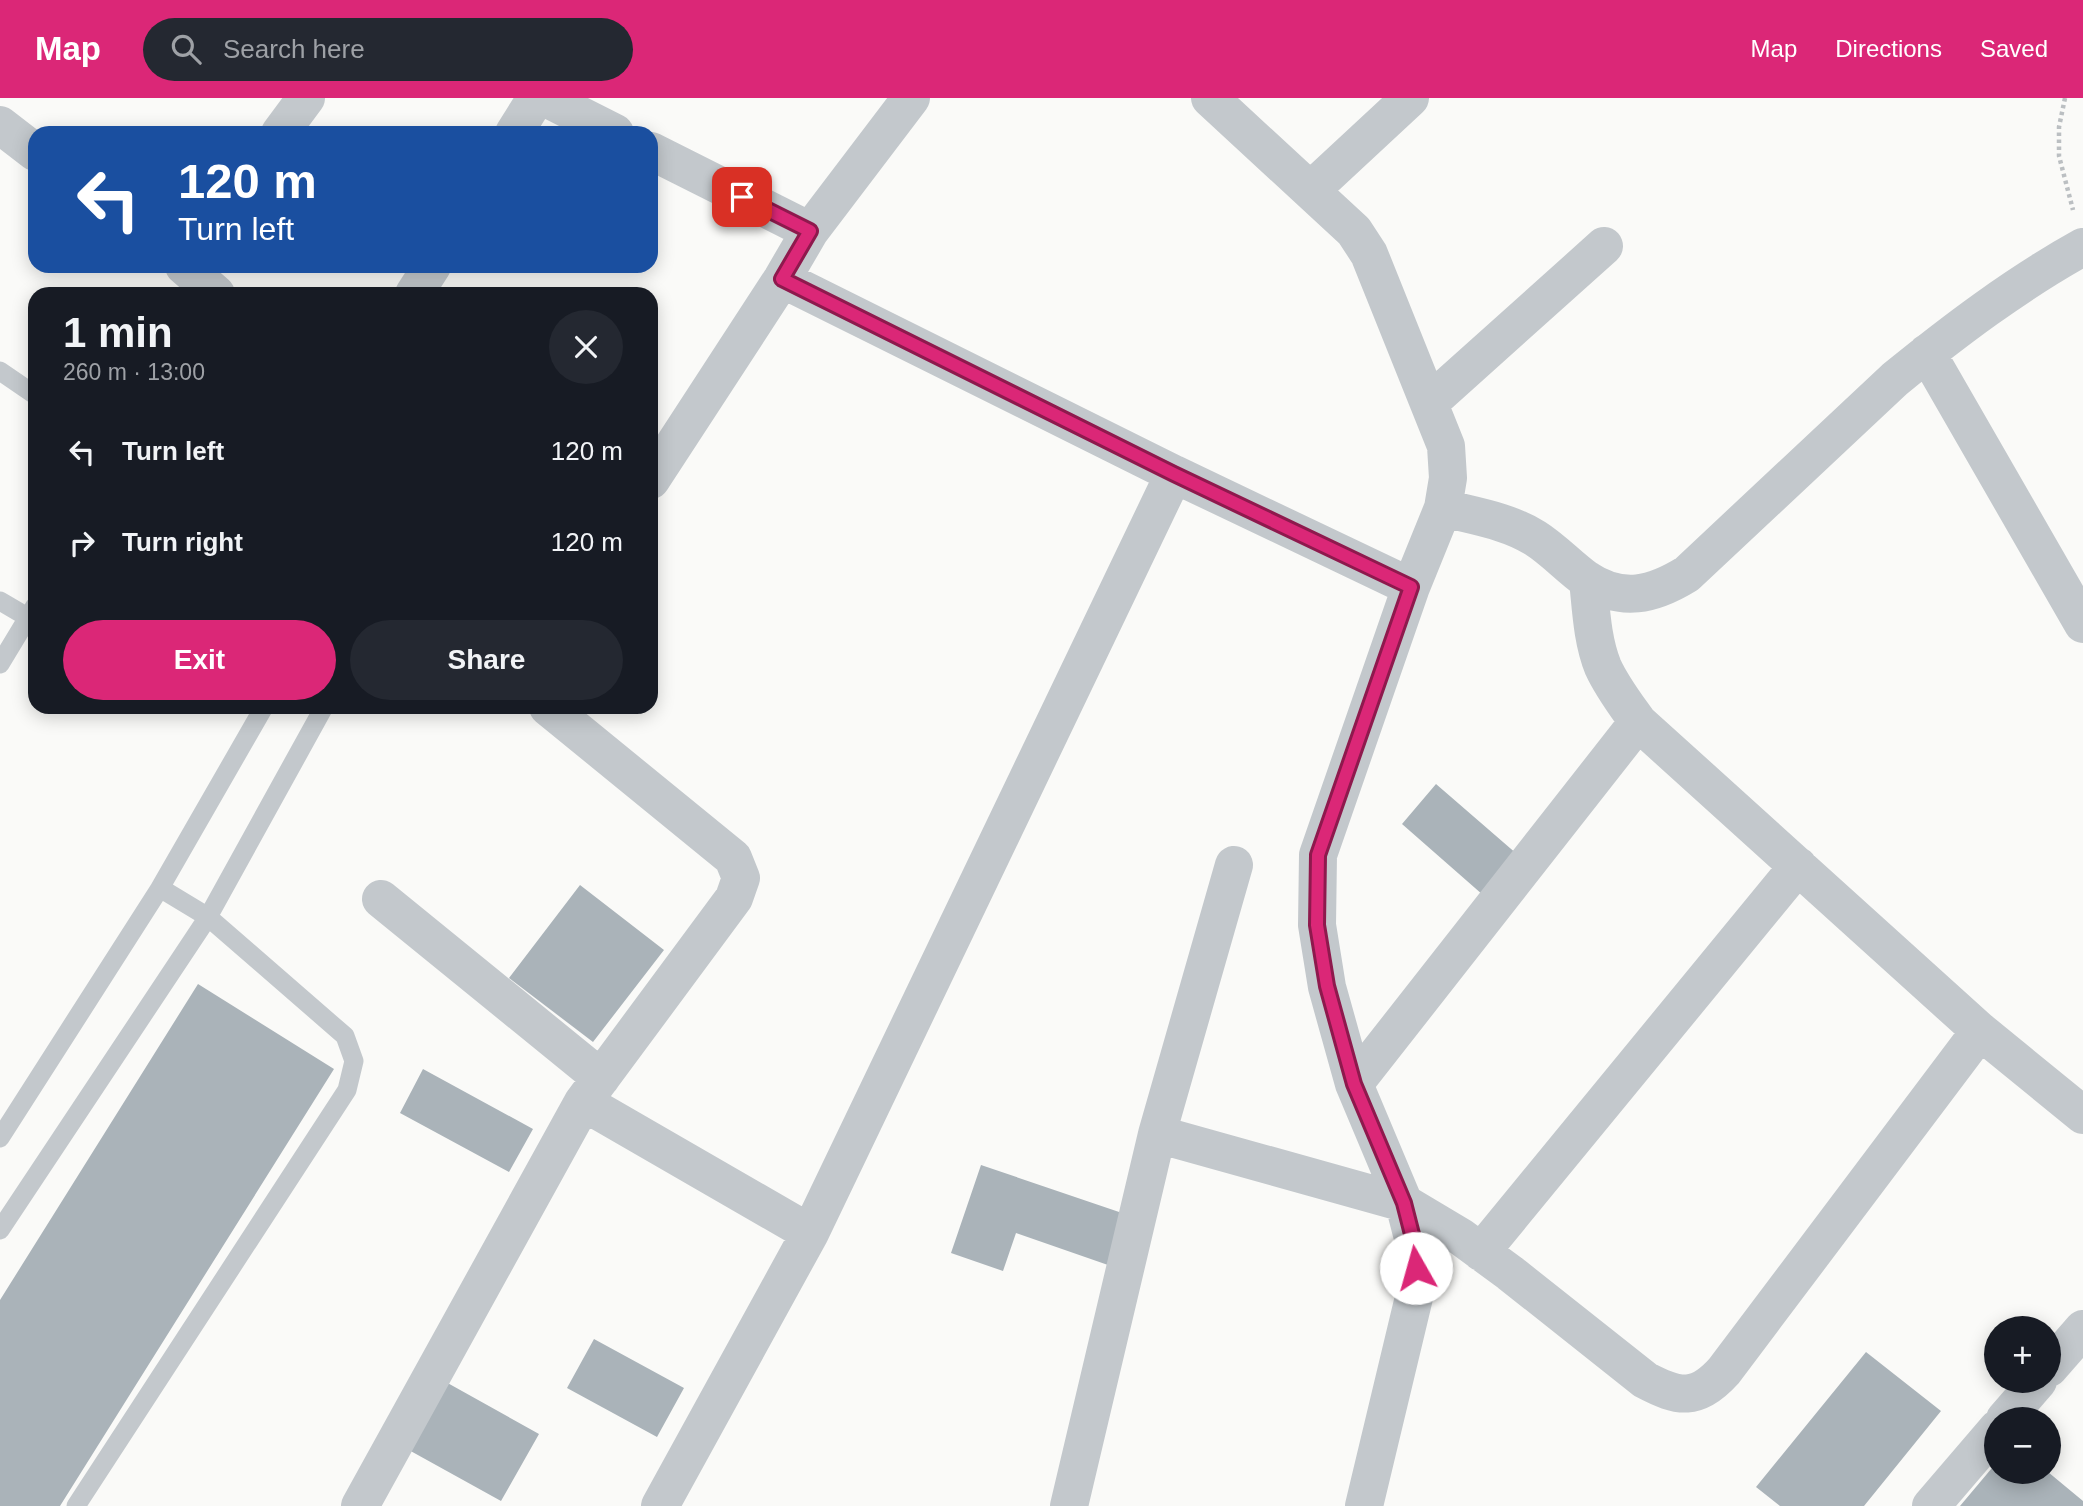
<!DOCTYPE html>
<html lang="en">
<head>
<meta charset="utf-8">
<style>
  :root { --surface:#171b24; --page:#242831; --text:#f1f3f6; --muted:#9ea1a6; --accent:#db2777 }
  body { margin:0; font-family:Helvetica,sans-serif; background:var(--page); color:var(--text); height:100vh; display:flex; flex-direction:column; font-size:26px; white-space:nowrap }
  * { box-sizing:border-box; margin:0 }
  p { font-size:23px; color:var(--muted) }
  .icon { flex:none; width:38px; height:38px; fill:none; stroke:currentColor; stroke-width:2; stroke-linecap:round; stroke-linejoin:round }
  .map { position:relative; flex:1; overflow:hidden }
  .details { position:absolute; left:28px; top:189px; width:630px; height:427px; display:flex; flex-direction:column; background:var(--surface); border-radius:21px; box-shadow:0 4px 18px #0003 }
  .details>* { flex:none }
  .guide { position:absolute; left:28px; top:28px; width:630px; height:147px; border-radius:21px; box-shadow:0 4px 18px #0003; background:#1a4fa0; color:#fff; overflow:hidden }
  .tools { position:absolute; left:1984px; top:1218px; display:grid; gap:14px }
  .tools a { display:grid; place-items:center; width:77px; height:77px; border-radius:50%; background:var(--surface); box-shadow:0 4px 18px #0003; font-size:35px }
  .pin { position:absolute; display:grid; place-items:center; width:60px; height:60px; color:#fff; margin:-30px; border-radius:14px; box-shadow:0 4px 10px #0006 }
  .me { position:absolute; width:77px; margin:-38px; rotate:353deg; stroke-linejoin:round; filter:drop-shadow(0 0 5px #0008) }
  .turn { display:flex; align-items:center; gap:24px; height:147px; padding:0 35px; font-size:32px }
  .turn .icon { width:91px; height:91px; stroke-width:2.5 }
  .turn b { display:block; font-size:49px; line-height:60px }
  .round { display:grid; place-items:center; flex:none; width:74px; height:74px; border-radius:37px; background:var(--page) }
  .overview { display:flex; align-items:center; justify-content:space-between; height:119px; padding:0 35px }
  h1 { font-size:42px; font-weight:600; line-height:52px }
  .primary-button { display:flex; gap:14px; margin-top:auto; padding:14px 35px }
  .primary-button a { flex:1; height:80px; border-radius:42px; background:var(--accent); color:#fff; font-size:28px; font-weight:600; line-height:80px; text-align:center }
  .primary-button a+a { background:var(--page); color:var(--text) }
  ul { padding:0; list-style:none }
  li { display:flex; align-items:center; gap:21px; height:91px; padding:0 35px }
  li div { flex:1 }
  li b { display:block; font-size:26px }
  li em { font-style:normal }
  header { display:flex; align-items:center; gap:42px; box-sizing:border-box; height:98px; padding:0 35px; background:var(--accent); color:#fff }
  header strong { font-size:33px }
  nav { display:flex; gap:38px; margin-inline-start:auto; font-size:24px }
  .search { width:490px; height:63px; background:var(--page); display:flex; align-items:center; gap:18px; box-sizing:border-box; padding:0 24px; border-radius:38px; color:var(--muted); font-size:26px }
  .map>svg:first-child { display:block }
</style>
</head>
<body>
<header>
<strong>Map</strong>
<div class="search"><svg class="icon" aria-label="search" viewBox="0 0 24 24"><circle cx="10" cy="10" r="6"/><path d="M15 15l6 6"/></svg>Search here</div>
<nav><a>Map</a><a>Directions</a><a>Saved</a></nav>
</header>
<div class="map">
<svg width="2083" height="1408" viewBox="0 0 2083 1408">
  <rect width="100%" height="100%" fill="#fafaf8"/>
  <!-- building -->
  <path fill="#aab3b9" d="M 1436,686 L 1518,757 L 1483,797 L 1402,726 Z
    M 580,787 L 664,852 L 593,944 L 509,880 Z
    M 198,886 L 334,971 L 60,1408 L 0,1408 L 0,1202 Z
    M 423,971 L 533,1031 L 509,1074 L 400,1015 Z
    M 981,1067 L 1125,1116 L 1108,1167 L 1016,1135 L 1003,1173 L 951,1155 Z
    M 594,1241 L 684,1290 L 657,1339 L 567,1290 Z
    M 1866,1254 L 1941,1313 L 1864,1408 L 1780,1408 L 1756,1389 Z
    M 444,1283 L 539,1336 L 501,1403 L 407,1351 Z
    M 1997,1364 L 1997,1374 L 2048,1374 L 2083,1403 L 2083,1408 L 1960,1408 Z"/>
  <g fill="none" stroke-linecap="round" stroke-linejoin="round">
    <!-- path -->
    <path stroke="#bbbfc2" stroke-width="4.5" stroke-dasharray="3.5 3.5" stroke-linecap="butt" d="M 2065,0 L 2059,29 L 2059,58 L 2073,112"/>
    <!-- lane -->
    <path stroke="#c3c8cc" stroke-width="19" d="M 0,273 L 35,297
      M 0,503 L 29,520
      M 0,566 L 35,508
      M 0,1040 L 160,790 L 264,609
      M 0,1132 L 208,819 L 324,609
      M 76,1408 L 347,992 L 354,963 L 345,938 L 208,819 L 160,790"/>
    <!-- street -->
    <path stroke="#c3c8cc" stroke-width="38" d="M 546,0 L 615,35
      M 1210,0 L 1354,133 L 1369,156 L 1446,348 L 1448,380 L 1443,410 L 1411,489
      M 0,27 L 35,54
      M 280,35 L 306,0
      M 514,35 L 536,0
      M 651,53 L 810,133
      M 1311,92 L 1410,0
      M 184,168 L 216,196
      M 782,181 L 1174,376
      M 414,196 L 432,168
      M 1927,255 L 2083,526
      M 1429,305 L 1604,148
      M 651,382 L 782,181 L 810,133 L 911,0
      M 1443,410 C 1474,418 1508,423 1535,440 C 1554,452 1569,469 1586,481 C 1622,505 1653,497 1687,476 L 1895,281 C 1954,233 2016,186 2083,149
      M 1588,482 C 1591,510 1592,542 1603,569 C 1612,589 1626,607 1638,624
      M 381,801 L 601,980
      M 1354,986 L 1638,624 L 1980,933 L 2083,1017
      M 583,1004 L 810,1135 L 660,1408
      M 1157,1036 L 1234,767
      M 810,1135 L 1174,376 L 1411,489 L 1318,757 L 1317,827 L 1327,889 L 1354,986 L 1404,1105 L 1415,1148 L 1416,1191 L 1364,1408
      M 1481,1154 L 1798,768
      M 2049,1270 L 2083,1231
      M 2005,1321 L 2038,1283
      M 360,1408 L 583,1004 L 734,800 L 741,780 L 733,760 L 548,609
      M 1069,1408 L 1157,1036 L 1404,1105 L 1461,1139 L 1510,1175 L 1645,1282 C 1679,1300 1697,1303 1724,1273 L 1980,933
      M 1931,1408 L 1997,1331"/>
  </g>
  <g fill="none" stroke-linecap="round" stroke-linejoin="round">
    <!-- route casing -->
    <g stroke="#8e194d" stroke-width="18">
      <path id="route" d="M 742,99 L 810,133 L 782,181 L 1174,376 L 1411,489 L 1318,757 L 1317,827 L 1327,888 L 1354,986 L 1404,1105 L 1415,1148 L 1416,1170"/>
    </g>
    <!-- route -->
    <use href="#route" stroke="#db2777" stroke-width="12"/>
  </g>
</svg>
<div class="tools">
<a>+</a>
<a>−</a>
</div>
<div class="pin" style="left:742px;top:99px;background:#d93025"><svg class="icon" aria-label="arrive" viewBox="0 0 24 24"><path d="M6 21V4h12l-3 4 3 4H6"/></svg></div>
<svg class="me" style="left:1416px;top:1170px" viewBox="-20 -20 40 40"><circle r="19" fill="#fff"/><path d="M0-13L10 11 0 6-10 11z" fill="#db2777"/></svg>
<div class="guide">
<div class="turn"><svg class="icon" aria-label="left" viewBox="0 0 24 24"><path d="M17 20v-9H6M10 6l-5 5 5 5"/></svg><div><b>120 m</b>Turn left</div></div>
</div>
<section class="details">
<div class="overview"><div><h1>1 min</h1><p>260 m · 13:00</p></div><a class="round"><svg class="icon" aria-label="close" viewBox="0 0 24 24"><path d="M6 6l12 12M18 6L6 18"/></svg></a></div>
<ul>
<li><svg class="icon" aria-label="left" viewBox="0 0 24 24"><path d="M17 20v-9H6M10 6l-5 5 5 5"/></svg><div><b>Turn left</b></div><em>120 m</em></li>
<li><svg class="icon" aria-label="right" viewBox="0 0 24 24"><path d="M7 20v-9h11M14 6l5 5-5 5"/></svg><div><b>Turn right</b></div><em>120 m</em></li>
</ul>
<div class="primary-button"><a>Exit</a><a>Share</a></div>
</section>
</div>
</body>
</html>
